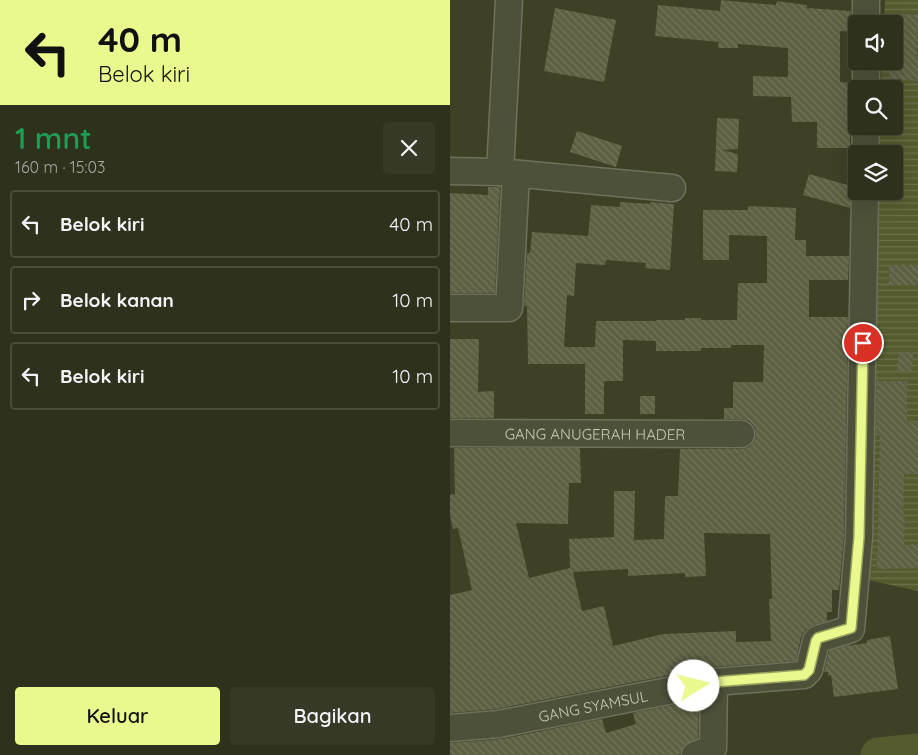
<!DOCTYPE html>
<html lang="id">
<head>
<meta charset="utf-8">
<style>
  :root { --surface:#2e311c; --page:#363925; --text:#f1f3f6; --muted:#a7a9a3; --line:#494c3b; --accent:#eaf88e }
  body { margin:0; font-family:Quicksand,sans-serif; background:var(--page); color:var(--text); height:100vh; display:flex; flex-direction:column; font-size:19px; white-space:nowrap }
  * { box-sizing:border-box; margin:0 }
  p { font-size:16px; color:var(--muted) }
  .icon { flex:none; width:28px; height:28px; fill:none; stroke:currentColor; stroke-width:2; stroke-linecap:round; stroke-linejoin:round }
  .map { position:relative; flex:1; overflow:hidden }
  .panel { display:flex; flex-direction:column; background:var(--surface); width:450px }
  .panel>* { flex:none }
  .guide { background:#eaf88e; color:#111; overflow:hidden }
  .tools { position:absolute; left:398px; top:15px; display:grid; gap:10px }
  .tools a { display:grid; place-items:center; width:55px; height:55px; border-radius:5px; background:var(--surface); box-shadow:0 5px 20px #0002,0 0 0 1px var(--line); font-size:25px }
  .pin { position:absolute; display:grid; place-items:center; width:42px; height:42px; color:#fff; margin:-21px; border:2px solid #fff; border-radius:50%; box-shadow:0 1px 5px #0007 }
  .me { position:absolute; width:55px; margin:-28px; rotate:81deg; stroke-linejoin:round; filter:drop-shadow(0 0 4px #0008) }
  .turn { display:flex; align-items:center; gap:18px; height:105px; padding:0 15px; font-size:22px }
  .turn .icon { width:65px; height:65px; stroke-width:2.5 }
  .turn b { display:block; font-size:35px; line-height:42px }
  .round { display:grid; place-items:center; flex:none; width:52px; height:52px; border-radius:5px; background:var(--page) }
  .summary { display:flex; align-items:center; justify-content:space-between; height:85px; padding:0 15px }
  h1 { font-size:30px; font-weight:600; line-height:38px; color:#1e9e55 }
  .action { display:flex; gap:10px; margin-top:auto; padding:10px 15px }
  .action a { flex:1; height:58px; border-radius:5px; background:var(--accent); color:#111; font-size:20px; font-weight:600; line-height:58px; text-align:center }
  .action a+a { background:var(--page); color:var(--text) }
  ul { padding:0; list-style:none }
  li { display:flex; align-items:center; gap:15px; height:68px; margin:0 10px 8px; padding:0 5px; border:2px solid var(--line); border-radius:5px }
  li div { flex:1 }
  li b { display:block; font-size:19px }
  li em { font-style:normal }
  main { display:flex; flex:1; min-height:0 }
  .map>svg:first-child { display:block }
</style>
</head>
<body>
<main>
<section class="panel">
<div class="guide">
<div class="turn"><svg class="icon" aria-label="left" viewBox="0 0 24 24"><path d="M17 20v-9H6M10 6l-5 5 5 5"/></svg><div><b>40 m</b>Belok kiri</div></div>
</div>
<div class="summary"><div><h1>1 mnt</h1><p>160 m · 15:03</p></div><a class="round"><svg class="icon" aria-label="close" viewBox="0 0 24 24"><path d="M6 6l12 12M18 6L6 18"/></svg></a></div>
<ul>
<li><svg class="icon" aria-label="left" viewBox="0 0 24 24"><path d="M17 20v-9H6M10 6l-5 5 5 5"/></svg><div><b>Belok kiri</b></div><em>40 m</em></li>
<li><svg class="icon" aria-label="right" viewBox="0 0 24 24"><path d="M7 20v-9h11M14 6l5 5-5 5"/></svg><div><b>Belok kanan</b></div><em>10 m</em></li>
<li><svg class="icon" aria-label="left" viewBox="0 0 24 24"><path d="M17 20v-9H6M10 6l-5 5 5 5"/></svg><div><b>Belok kiri</b></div><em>10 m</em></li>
</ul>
<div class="action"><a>Keluar</a><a>Bagikan</a></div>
</section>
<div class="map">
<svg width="468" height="755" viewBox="0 0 468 755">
  <defs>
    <pattern id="water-rules" width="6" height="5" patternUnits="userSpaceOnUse" patternTransform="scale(1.25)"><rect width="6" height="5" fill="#565b2f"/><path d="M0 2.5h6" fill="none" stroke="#6d714b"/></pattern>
    <pattern id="building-back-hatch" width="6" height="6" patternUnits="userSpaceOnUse" patternTransform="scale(1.25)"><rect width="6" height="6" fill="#5d6042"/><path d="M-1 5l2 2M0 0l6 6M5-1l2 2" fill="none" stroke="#73755b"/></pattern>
  </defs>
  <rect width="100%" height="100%" fill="#3e4126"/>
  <!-- water -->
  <path fill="url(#water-rules)" d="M 435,0 L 468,0 L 468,591 L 418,580 L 428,191 L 444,191 L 444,154 L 429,154 L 430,126 L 444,126 L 444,89 L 431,89 L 432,61 L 444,61 L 444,24 L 434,24 Z"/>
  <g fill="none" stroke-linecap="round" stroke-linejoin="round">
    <!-- river -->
    <path stroke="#565b2f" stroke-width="35" d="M 428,755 L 468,751"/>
  </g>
  <!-- building -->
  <path fill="url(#building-back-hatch)" fill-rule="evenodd" d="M 271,0 L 326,5 L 327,1 L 357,5 L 357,8 L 401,11 L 401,24 L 403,32 L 390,31 L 390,82 L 401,83 L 401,89 L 405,99 L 404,109 L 400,108 L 400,148 L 367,148 L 367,122 L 342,122 L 341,97 L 303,96 L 303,76 L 338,77 L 338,48 L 288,44 L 288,48 L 268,48 L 269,42 L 205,36 L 208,5 L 270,11 Z
    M 105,8 L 166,20 L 154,82 L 94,71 Z
    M 444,14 L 468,15 L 466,56 L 468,56 L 468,81 L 439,79 L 440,61 L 444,61 Z
    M 267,118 L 289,119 L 288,149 L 272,150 L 288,154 L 287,172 L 265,171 Z
    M 127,131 L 172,146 L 166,167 L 120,152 Z
    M 359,174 L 401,186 L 400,208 L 353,195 Z
    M 38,187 L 50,187 L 45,293 L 0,293 L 0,193 L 38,195 Z
    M 170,202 L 200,204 L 200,202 L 224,204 L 220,270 L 195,268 L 196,263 L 156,260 L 155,265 L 126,263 L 124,296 L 117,295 L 114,347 L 145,347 L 146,321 L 206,321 L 206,320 L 235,320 L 235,318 L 251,318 L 251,320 L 287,320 L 288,283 L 317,283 L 317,236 L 279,235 L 279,260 L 253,260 L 253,210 L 298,210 L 298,206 L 346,208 L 345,240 L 356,240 L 356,256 L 399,256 L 398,280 L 359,280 L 359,317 L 398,317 L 394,536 L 389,590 L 382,590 L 382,612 L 377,612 L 377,621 L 363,625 L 355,630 L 351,637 L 346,661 L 261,667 L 47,709 L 0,713 L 0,595 L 22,590 L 8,528 L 3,529 L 0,514 L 0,495 L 5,494 L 4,448 L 130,448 L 131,483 L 119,483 L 118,524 L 66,523 L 79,578 L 120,568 L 119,539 L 164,537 L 164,491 L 185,491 L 184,540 L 214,539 L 215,496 L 228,496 L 230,449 L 291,449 L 299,447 L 304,441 L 306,434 L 304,426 L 299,421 L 292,419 L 274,419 L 274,408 L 283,408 L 283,382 L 313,382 L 314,345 L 281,345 L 281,348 L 251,348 L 251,351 L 206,351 L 206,341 L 173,340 L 173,381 L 154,381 L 154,414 L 135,414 L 135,364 L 78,364 L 77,306 L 74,306 L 77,253 L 80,253 L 82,232 L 138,236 L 141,205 L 170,207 ZM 254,533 L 320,534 L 322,599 L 319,599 L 321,641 L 286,642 L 286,631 L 213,634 L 163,646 L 154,606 L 132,611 L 123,572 L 178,569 L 178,576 L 235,573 L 235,577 L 256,576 Z
    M 439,265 L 468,265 L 468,285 L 439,285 Z
    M 0,339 L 29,339 L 28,392 L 44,391 L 44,418 L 0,418 Z
    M 448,352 L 463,352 L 462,371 L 447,371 Z
    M 427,381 L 457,381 L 457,423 L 468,423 L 468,474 L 454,474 L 453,516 L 455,516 L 454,545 L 468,544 L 468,568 L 428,569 L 427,567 L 430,434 L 426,434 Z
    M 190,396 L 205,396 L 205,414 L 190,414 Z
    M 440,636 L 448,689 L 384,697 L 381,675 L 378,676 L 378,672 L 374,672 L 379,651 L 395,646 L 417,643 L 417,640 Z
    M 249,700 L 248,738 L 234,745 L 230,754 L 227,755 L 0,755 L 0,743 L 52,739 L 152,719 L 156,733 L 186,724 L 183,713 Z"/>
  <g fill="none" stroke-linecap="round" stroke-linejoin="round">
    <!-- minor casing -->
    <g stroke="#6e715b" stroke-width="29">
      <g id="minor">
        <path d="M 416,24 L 416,0"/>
        <path d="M 416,89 L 416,61"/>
        <path d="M 415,154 L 416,126"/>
        <path d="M 0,171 L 50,172 L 222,188"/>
        <path d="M 50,172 L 59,0"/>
        <path d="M 0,308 L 59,308 L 66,174"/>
        <path id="s1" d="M 0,433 L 291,434"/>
        <path id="s2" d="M 0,728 L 49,724 L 264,682 L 354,675 L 359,670 L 366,641 L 368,639 L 401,629 L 409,537 L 415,191"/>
        <path d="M 245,755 L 263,748 L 264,682"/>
      </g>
    </g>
    <!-- minor -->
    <use href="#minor" stroke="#4e513a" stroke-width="26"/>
  </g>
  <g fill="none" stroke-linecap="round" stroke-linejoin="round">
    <!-- route casing -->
    <g stroke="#98a15c" stroke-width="12">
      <path id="route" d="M 244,686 L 264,682 L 354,675 L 359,670 L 366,641 L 368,638 L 401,628 L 409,537 L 413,343"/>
    </g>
    <!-- route -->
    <use href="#route" stroke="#eaf88e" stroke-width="9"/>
  </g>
  <g text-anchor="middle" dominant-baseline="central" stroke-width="4" stroke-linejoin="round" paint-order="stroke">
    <!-- street labels -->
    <g font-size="15" fill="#c8cbb7" stroke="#33361f">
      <text stroke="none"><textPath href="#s1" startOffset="145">GANG ANUGERAH HADER</textPath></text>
      <text stroke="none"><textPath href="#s2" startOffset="145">GANG SYAMSUL</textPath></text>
    </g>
  </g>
</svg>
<div class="tools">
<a><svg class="icon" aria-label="sound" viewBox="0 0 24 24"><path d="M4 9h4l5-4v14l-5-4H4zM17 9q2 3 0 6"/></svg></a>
<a><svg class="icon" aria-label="search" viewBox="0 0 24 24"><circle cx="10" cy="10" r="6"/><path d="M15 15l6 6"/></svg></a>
<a><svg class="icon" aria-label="layers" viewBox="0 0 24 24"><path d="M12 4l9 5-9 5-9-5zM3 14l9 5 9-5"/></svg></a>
</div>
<div class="pin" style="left:413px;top:343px;background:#d93025"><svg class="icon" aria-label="arrive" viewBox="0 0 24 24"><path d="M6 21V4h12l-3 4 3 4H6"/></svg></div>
<svg class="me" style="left:244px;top:686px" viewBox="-20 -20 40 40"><circle r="19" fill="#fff"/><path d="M0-13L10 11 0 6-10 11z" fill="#eaf88e"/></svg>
</div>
</main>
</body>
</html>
